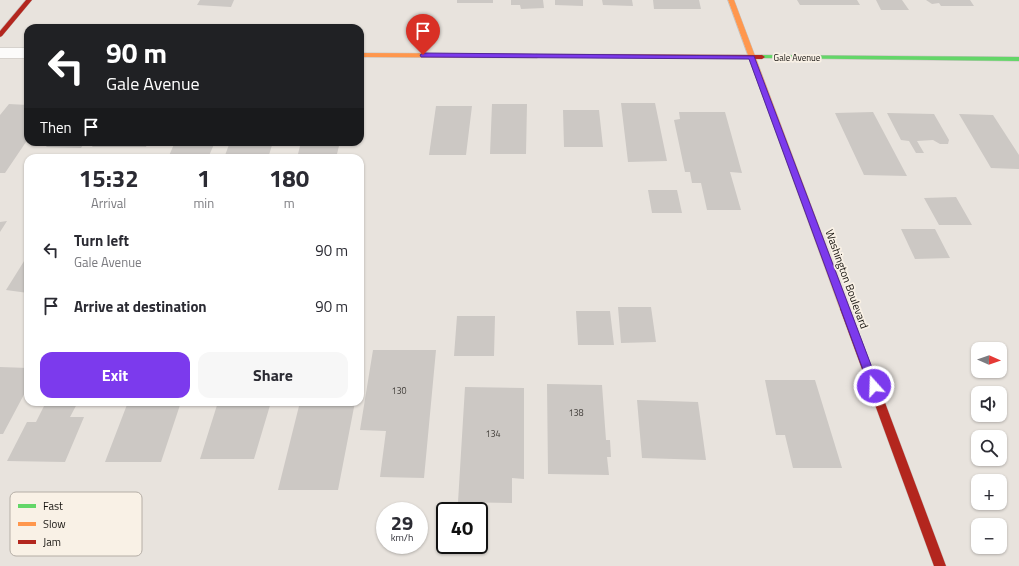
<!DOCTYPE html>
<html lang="en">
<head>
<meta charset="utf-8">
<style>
  :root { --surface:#fff; --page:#f7f7f7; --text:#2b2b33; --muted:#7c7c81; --accent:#7c3aed }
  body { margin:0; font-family:"Titillium Web",sans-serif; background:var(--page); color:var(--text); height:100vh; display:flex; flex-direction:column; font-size:15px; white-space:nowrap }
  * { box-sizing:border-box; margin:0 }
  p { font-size:13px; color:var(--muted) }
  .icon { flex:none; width:22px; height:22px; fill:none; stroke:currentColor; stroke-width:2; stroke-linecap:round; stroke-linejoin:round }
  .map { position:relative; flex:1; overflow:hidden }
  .drawer { position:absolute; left:24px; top:154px; width:340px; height:252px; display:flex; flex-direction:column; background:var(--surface); border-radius:12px; box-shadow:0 1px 3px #0004 }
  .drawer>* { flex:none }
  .hud { position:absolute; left:24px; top:24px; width:340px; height:122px; border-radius:12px; box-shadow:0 1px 3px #0004; background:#202124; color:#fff; overflow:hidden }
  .needle { width:26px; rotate:92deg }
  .controls { position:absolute; left:971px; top:342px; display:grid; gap:8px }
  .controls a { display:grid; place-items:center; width:36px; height:36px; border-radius:8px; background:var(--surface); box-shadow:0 1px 3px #0004; font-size:20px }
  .speed { position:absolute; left:376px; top:502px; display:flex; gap:8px; font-size:20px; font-weight:700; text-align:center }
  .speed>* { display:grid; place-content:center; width:52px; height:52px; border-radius:50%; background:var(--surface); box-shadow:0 1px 3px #0004; line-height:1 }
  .speed small { font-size:10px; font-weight:400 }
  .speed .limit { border:2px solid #111; border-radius:6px; background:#fff; color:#111 }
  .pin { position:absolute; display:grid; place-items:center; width:34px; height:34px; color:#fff; margin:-41px -17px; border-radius:50% 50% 50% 0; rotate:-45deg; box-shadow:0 0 4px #0007 }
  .pin .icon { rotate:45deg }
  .me { position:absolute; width:44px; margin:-22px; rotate:340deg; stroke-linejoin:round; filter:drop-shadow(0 0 3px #0008) }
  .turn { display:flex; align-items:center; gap:14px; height:84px; padding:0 16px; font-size:18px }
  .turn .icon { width:52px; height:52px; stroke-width:2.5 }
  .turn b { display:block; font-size:28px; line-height:34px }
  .then { display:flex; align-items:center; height:38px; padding:0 16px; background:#0003; gap:8px; font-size:15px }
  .eta { display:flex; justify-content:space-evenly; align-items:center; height:68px; text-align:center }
  .eta b { font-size:24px; font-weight:700; line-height:28px }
  .primary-button { display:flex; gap:8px; margin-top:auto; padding:8px 16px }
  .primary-button a { flex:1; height:46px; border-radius:12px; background:var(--accent); color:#fff; font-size:16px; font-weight:700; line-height:46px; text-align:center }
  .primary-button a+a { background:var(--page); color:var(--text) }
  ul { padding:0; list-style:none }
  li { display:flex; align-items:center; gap:12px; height:56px; padding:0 16px }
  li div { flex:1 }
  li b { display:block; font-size:15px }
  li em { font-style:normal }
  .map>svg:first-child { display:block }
</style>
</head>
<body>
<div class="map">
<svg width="1019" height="566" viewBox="0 0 1019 566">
  <rect width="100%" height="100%" fill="#e8e3dd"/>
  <!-- building -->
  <path fill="#ccc8c4" d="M 200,0 L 234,0 L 231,7 L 197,5 Z
    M 457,0 L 493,0 L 493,3 L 457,3 Z
    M 511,0 L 543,0 L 544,8 L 521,9 L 520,5 L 511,5 Z
    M 555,0 L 583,0 L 583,6 L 555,5 Z
    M 602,0 L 632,0 L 633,6 L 603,5 Z
    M 653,0 L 699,0 L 701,9 L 654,9 Z
    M 797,0 L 857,0 L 860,5 L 800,5 Z
    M 876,0 L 902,0 L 909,10 L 881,10 Z
    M 926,0 L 970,0 L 974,6 L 941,6 L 939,3 L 932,4 Z
    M 621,103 L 655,103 L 667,161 L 628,162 Z
    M 9,104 L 28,105 L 28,139 L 5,173 L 0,173 L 0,115 Z
    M 492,104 L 527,104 L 526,154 L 490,154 Z
    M 436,106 L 472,106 L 466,155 L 429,155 Z
    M 563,110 L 599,110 L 603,147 L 564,147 Z
    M 679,112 L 725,112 L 742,173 L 730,172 L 741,210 L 707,210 L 701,183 L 692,183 L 690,172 L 685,172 L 674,120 L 680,119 Z
    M 873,112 L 907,176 L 864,175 L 835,113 Z
    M 887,113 L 934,114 L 949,140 L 948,144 L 940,144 L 933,140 L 917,141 L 924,153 L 916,153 L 909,141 L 901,140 Z
    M 959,114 L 993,115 L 1019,155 L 1019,169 L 991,168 Z
    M 50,142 L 85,142 L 81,148 L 46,147 Z
    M 95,142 L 148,142 L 146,147 L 92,147 Z
    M 175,142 L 215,142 L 208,158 L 168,158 Z
    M 230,142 L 273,142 L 268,158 L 224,158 Z
    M 301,142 L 340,142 L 336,158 L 297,158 Z
    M 648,190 L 677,190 L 682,213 L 652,213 Z
    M 956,197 L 972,225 L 939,225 L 924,198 Z
    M 7,221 L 0,232 L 0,222 Z
    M 901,229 L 935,229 L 950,258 L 915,259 Z
    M 26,258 L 28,258 L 28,293 L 6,290 Z
    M 618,307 L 651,307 L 656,342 L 621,343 Z
    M 576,311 L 610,311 L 614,345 L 578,345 Z
    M 457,316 L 495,316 L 494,356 L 454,356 Z
    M 373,350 L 436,350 L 424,478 L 380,477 L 386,431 L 360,430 Z
    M 0,367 L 28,368 L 28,387 L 3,434 L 0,434 Z
    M 765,380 L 815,380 L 842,468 L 793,468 L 785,435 L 776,435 Z
    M 547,384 L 602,385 L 606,440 L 610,440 L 611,457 L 607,457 L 609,475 L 548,474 Z
    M 465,387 L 524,388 L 524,479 L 512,478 L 512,503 L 458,502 Z
    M 637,400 L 698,402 L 706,460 L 642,458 Z
    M 46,402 L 78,402 L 70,417 L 84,417 L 65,462 L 7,461 L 27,422 L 36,422 Z
    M 128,402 L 181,402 L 161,462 L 105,462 Z
    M 218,402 L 271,402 L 254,459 L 200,459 Z
    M 300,402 L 355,402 L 338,490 L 278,490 Z"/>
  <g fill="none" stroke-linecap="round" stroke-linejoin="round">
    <!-- street casing -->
    <g stroke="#c5c1bd" stroke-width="1">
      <path id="street" d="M 0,48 L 28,48 L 28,58 L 0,58 Z"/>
    </g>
    <!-- fast casing -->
    <g stroke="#c5c1bd" stroke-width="1">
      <path id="fast" d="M 762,55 L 1019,57 L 1019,61 L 760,58 L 760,56 Z"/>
    </g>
    <!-- slow casing -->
    <g stroke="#c5c1bd" stroke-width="1">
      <path id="slow" d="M 728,0 L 734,0 L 850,309 L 848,312 L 845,313 L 842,312 L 840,309 Z
        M 360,53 L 537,54 L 540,56 L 537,58 L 360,57 Z"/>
    </g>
    <!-- jam casing -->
    <g stroke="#c5c1bd" stroke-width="1">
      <path id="jam" d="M 26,0 L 32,0 L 2,36 L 0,37 L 0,31 Z
        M 537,54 L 762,55 L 765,57 L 762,59 L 535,57 L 534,56 Z
        M 845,305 L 848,306 L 850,309 L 946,566 L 934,566 L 840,309 L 842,306 Z"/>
    </g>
    <!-- street -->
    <use href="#street" fill="#fcfbfa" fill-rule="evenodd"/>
    <!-- fast -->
    <use href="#fast" fill="#63d668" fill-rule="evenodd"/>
    <!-- slow -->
    <use href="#slow" fill="#ff974d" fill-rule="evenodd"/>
    <!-- jam -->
    <use href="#jam" fill="#b3261e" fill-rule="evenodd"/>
  </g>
  <!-- route -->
  <path fill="#7c3aed" stroke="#51269a" d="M 423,53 L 754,56 L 879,386 L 877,390 L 874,391 L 870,390 L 869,386 L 749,59 L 421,57 L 420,55 Z"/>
  <g text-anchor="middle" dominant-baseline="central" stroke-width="3.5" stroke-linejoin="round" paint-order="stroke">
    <!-- far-street labels -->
    <g font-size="9" fill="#16130f" stroke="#f9f1e6">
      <text x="797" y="57">Gale Avenue</text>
    </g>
    <!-- number labels -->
    <g font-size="9" fill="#44403c">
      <text x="399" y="390">130</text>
      <text x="576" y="412">138</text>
      <text x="493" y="433">134</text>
    </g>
    <!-- street labels -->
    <g font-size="11" fill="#16130f" stroke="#f9f1e6">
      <text transform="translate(847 279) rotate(70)">Washington Boulevard</text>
    </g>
  </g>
  <!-- legend -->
  <rect x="10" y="492" width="132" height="64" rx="6" fill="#f9f1e6" stroke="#b5aea6" stroke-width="1"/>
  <rect x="18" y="504" width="18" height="4" fill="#63d668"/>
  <rect x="18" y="522" width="18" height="4" fill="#ff974d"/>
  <rect x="18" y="540" width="18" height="4" fill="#b3261e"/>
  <g font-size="11" fill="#16130f">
    <text x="43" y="510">Fast</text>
    <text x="43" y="528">Slow</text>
    <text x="43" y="546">Jam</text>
  </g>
</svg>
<div class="controls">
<a><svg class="needle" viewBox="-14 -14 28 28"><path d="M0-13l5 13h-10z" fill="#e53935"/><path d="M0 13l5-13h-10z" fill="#7c7c81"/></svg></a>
<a><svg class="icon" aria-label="sound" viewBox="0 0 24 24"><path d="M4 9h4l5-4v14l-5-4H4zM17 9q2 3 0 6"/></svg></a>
<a><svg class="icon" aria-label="search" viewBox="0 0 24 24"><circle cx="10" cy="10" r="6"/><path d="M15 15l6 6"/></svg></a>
<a>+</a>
<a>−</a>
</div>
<div class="speed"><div>29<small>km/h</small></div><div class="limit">40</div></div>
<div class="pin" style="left:423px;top:55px;background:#d93025"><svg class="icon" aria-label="arrive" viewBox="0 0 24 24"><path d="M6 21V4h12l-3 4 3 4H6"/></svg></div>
<svg class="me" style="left:874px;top:386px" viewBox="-20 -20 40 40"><circle r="17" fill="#7c3aed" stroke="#fff" stroke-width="3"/><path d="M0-11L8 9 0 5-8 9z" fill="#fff"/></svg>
<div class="hud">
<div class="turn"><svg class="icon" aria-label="left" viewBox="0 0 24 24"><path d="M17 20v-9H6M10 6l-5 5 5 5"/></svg><div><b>90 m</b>Gale Avenue</div></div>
<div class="then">Then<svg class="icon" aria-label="arrive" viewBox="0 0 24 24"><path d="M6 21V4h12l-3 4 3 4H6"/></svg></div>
</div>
<section class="drawer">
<div class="eta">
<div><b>15:32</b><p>Arrival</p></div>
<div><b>1</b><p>min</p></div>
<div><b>180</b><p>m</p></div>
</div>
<ul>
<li><svg class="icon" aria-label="left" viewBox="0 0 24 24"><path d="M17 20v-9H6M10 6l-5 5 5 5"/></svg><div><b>Turn left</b><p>Gale Avenue</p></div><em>90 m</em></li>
<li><svg class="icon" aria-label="arrive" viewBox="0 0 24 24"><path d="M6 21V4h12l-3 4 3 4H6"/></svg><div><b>Arrive at destination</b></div><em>90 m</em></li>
</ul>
<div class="primary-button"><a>Exit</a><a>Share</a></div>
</section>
</div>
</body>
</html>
